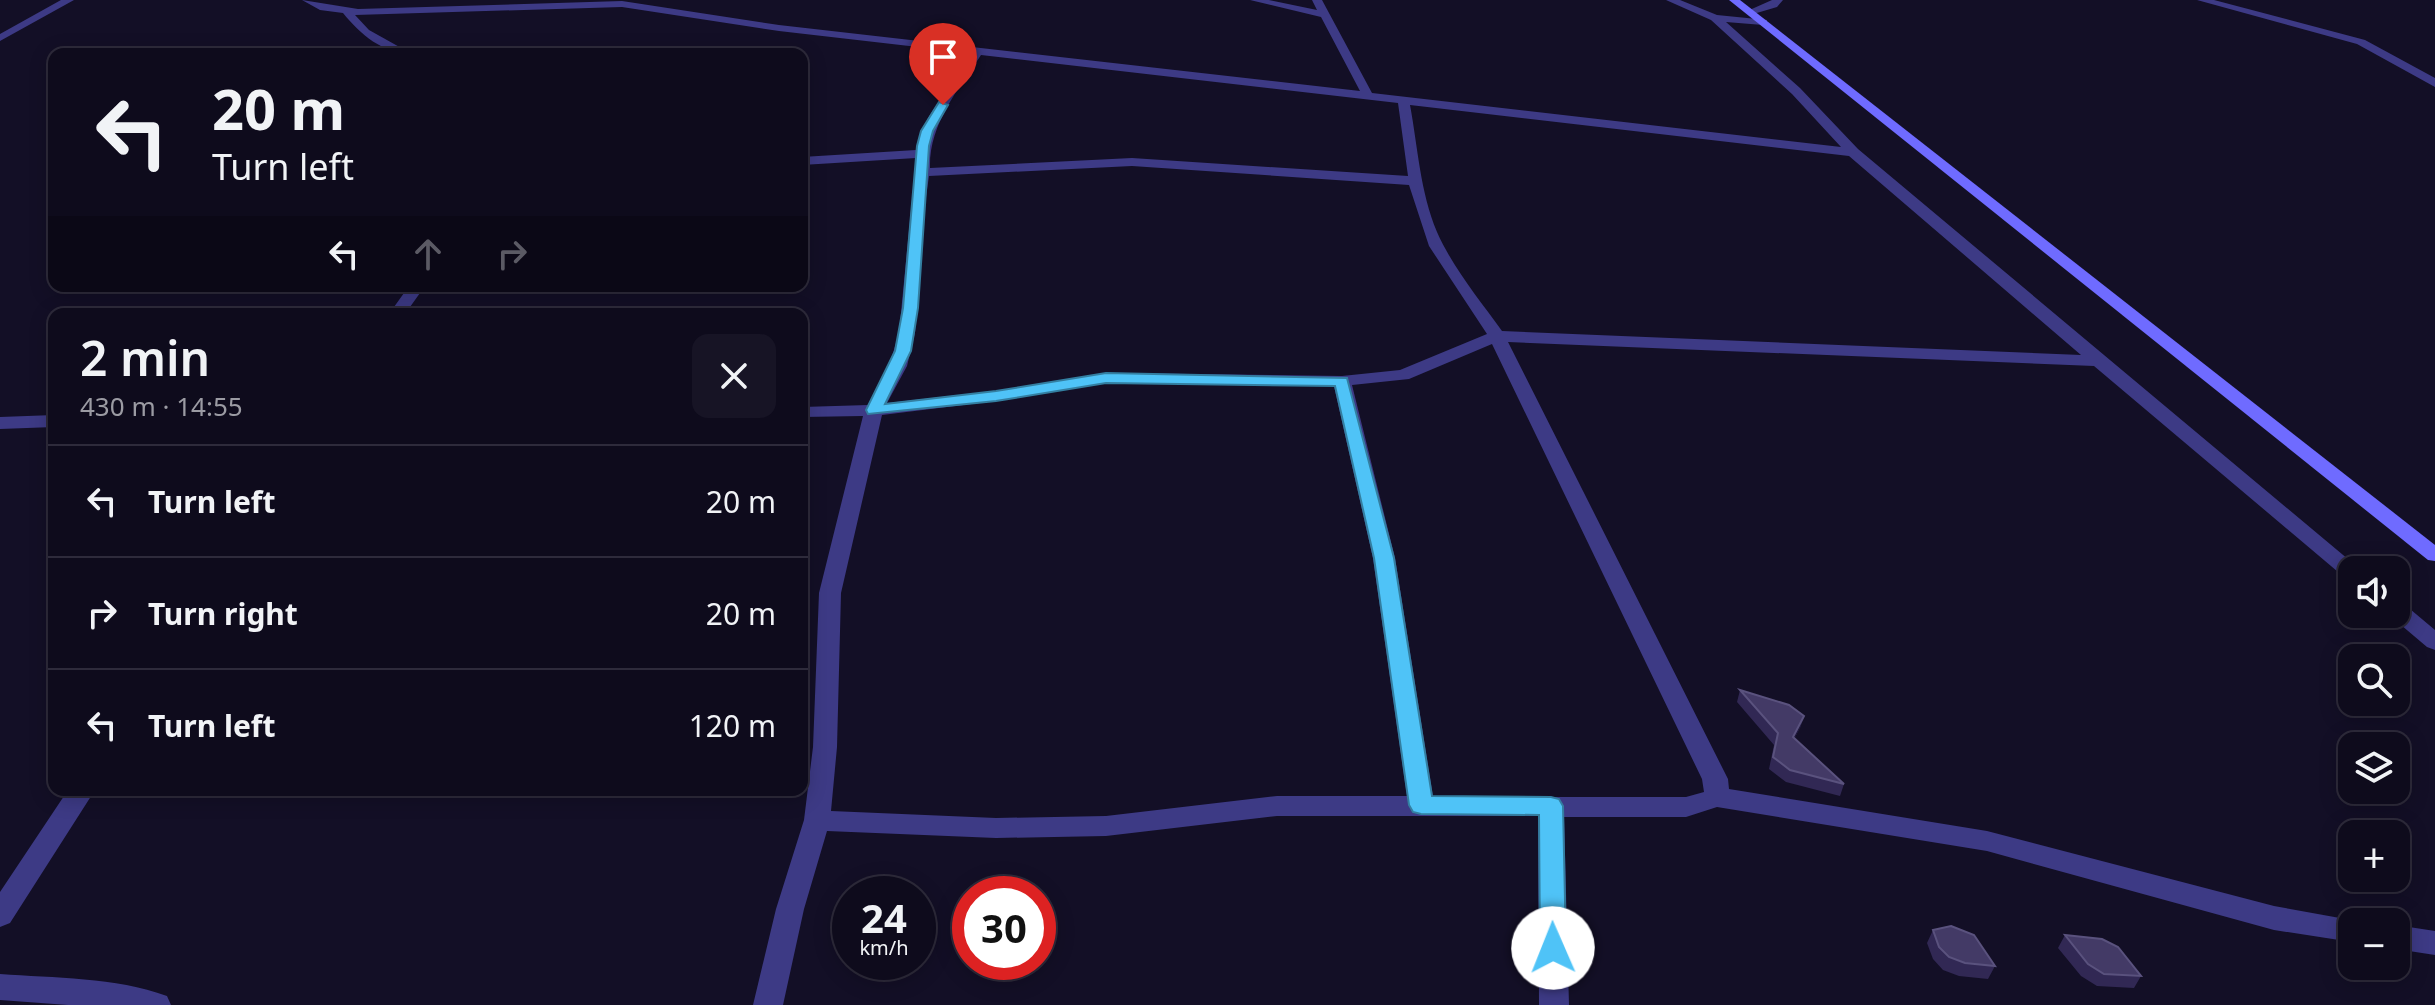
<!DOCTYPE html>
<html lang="en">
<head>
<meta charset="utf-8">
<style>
  :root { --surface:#0e0b1c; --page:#171425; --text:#f1f3f6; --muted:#9b9ba3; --line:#2e2b3b }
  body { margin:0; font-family:"Noto Sans",sans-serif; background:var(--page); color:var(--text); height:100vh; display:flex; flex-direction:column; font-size:30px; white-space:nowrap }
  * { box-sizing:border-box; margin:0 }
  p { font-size:26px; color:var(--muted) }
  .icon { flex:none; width:44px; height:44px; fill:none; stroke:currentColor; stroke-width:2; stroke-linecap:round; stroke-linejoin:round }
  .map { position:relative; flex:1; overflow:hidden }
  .panel { position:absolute; left:48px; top:308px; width:760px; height:488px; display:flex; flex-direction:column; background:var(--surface); border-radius:16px; box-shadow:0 4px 20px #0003,0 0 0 2px var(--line) }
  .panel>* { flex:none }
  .top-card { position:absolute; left:48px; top:48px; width:760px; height:244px; border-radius:16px; box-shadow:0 4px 20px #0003,0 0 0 2px var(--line); background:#0e0b1c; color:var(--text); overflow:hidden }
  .fabs { position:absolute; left:2338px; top:556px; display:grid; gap:16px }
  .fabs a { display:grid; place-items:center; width:72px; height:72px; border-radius:16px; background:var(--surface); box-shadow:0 4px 20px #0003,0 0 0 2px var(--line); font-size:40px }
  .speed { position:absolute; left:832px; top:876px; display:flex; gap:16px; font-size:40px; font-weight:700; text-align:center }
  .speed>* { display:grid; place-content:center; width:104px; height:104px; border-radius:50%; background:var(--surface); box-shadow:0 4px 20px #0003,0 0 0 2px var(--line); line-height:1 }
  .speed small { font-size:20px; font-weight:400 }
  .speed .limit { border:12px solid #d22; background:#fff; color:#111 }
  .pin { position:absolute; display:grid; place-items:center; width:68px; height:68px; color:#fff; margin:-82px -34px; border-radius:50% 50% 50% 0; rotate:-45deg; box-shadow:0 0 8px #0007 }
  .pin .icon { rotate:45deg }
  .me { position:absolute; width:88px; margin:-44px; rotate:359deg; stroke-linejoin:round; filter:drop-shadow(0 0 6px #0008) }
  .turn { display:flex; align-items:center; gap:28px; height:168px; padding:0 32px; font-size:36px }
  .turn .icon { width:104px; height:104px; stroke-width:2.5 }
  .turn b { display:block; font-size:56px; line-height:68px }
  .lanes { display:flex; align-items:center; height:76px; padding:0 32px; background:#0003; justify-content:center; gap:40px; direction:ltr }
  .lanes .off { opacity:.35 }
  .round { display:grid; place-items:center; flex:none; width:84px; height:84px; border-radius:16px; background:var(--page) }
  .headline { display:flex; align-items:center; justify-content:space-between; height:136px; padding:0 32px }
  h1 { font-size:48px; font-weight:600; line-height:60px }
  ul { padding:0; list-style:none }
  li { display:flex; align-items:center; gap:24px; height:112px; padding:0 32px; border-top:2px solid var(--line) }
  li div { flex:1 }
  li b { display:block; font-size:30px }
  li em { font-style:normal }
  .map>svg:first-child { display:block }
</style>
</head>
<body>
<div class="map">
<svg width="2435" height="1005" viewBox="0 0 2435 1005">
  <rect width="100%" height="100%" fill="#130f26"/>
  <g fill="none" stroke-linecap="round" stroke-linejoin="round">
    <!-- street -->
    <path fill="#3d3a85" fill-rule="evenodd" d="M 61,0 L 74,0 L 0,41 L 0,34 Z
      M 302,0 L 358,9 L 622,1 L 779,25 L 1360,91 L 1321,17 L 1250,0 L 1269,0 L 1317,10 L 1312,0 L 1322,0 L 1372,93 L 1841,147 L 1792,94 L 1711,20 L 1666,0 L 1680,0 L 1717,15 L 1767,20 L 1767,24 L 1763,25 L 1726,22 L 1800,88 L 1858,149 L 2361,570 L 2352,570 L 2352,579 L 2344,577 L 2094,366 L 1508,342 L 1728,779 L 1729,789 L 1987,831 L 2274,906 L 2362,922 L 2352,922 L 2352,942 L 2274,930 L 1987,851 L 1717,807 L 1686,817 L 1564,817 L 1569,1005 L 1539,1005 L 1538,816 L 1277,816 L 1106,836 L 996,838 L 827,831 L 804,909 L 783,1005 L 753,1005 L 776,909 L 804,820 L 813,747 L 819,593 L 863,416 L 802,417 L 802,407 L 868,405 L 889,366 L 899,333 L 916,158 L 802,165 L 802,157 L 916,150 L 928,118 L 970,53 L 779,31 L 622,7 L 355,15 L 369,30 L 412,54 C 383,54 360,34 343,13 L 320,10 ZM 981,55 L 1398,103 L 1408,176 L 1132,158 L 930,168 C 929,124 958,90 981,55 ZM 1410,105 L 1849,156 L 2081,355 L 1502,331 C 1479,299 1453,268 1437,232 C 1420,191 1418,148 1410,105 ZM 1132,166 L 1409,185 L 1429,246 L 1487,334 L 1400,370 L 1342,376 L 1106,373 L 996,391 L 887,403 L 907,366 L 915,333 L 922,225 L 929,176 ZM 1492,344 L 1702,779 L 1704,792 L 1686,797 L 1433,797 L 1395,558 L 1352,385 L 1409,379 ZM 1106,383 L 1334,386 L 1373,558 L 1407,796 L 1277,796 L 1106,816 L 996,818 L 831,811 L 837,747 L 841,593 L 882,415 L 996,401 Z
      M 1772,0 L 1783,0 L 1777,7 L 1750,15 L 1745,12 Z
      M 2197,0 L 2214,0 L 2365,40 L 2435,78 L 2435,87 L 2357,44 Z
      M 409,286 L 425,286 L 405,314 L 389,314 Z
      M 54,415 L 54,427 L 0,429 L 0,417 Z
      M 2396,602 L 2404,604 L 2435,630 L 2435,650 L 2427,647 L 2388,614 L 2396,614 Z
      M 68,790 L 95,790 L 10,923 L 0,927 L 0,892 Z
      M 2396,925 L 2435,931 L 2435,955 L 2396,949 Z
      M 0,974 C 54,978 115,977 167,996 L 171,1005 L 68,1005 L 0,1000 Z"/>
    <!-- secondary -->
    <path fill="#6f6bff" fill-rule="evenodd" d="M 1729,0 L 1740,0 L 2435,545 L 2435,561 L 2428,560 Z"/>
  </g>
  <!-- wall -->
  <path fill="#312854" d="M 1740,690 L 1804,716 L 1800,728 L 1794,739 L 1844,784 L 1840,796 L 1786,782 L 1769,769 L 1774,745 L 1737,702 Z
    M 1933,930 L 1995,966 L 1988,979 L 1959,976 L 1943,970 L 1933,959 L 1927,943 Z
    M 2065,935 L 2141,976 L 2134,988 L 2097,986 L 2081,976 L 2058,948 Z"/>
  <!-- shaded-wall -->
  <path fill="#1d163a" d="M 1804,716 L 1800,728 L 1789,749 L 1793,737 Z"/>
  <!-- building -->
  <path fill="#433a66" stroke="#5a527e" stroke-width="2" d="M 1740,690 L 1789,705 L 1804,716 L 1793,737 L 1844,784 L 1790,770 L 1773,757 L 1778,733 Z
    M 1951,926 L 1974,935 L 1995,966 L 1965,963 L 1949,957 L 1939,947 L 1933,930 Z
    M 2065,935 L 2102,939 L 2118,947 L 2141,976 L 2104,974 L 2088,964 Z"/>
  <!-- route -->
  <path fill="#4fc3f7" stroke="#337fa1" stroke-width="2" d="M 939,102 L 948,105 L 933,131 L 929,146 L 918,308 L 911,351 L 885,404 L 996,391 L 1106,373 L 1347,378 L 1394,558 L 1432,796 L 1551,797 L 1559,799 L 1563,806 L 1566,948 L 1562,956 L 1553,959 L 1544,956 L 1540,948 L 1539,815 L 1421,814 L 1413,812 L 1409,805 L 1374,558 L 1335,386 L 1106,383 L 996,401 L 868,414 L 866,410 L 895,351 L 903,308 L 917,146 L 921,131 Z"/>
</svg>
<div class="fabs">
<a><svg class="icon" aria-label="sound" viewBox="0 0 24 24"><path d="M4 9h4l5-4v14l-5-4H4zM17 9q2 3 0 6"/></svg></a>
<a><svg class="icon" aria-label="search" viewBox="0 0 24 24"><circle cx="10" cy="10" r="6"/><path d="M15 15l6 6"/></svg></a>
<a><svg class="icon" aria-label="layers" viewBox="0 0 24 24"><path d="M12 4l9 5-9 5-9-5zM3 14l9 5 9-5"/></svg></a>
<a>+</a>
<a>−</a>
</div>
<div class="speed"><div>24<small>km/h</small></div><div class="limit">30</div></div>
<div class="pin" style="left:943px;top:105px;background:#d93025"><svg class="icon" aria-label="arrive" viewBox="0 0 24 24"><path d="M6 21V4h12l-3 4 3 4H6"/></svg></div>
<svg class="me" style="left:1553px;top:948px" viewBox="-20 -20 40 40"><circle r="19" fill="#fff"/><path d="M0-13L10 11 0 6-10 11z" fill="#4fc3f7"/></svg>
<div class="top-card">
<div class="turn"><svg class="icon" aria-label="left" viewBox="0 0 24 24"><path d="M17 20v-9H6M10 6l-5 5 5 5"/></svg><div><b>20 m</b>Turn left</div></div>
<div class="lanes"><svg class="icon" aria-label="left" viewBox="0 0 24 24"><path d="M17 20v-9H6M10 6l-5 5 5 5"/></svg><svg class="icon off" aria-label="ahead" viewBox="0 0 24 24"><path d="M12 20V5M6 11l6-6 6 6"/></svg><svg class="icon off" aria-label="right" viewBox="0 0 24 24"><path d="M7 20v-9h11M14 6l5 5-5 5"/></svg></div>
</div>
<section class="panel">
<div class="headline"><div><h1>2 min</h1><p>430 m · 14:55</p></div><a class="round"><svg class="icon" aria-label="close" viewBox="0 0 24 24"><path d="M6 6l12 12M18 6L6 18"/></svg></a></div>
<ul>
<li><svg class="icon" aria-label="left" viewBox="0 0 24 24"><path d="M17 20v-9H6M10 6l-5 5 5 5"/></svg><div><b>Turn left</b></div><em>20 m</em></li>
<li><svg class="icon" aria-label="right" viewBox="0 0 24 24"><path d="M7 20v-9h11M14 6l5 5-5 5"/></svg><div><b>Turn right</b></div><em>20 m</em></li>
<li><svg class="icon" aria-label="left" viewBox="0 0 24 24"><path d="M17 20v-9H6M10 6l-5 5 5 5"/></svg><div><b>Turn left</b></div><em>120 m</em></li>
</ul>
</section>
</div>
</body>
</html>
